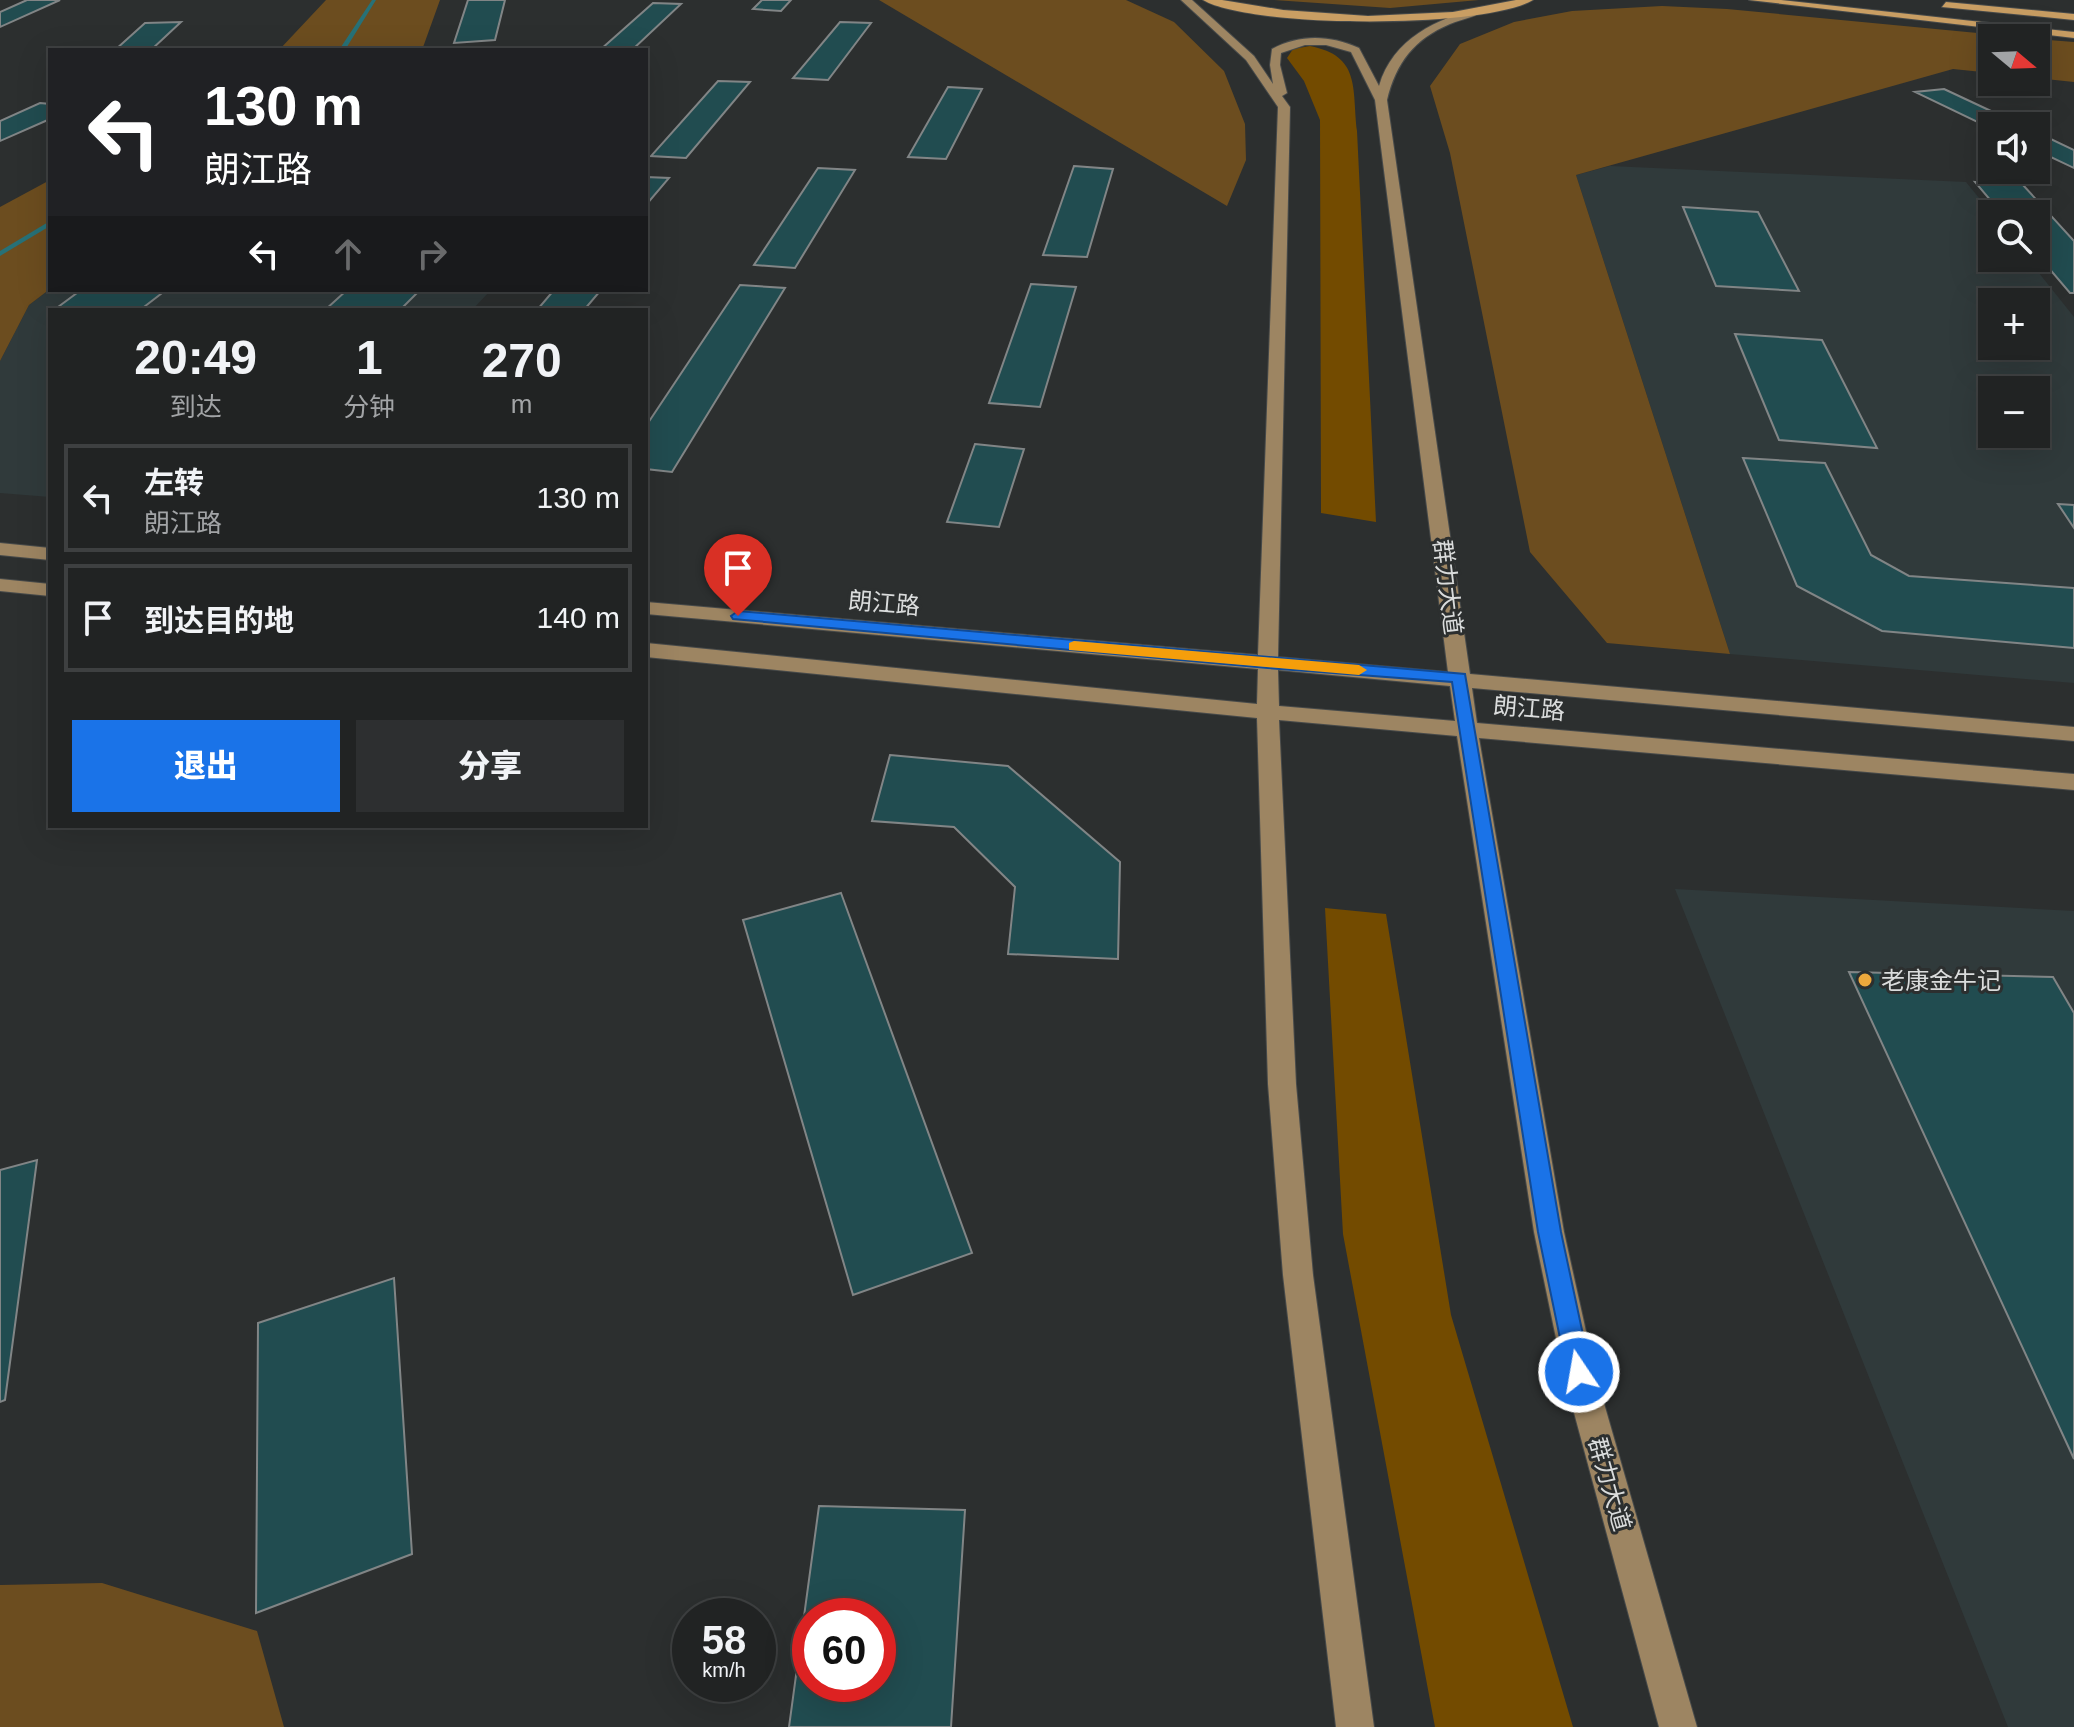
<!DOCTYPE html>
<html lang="zh">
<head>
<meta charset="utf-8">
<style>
  :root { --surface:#212323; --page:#2d2f30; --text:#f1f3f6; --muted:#a2a4a6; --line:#3e4041; --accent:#1a73e8 }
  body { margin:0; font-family:Arial,"Noto Sans SC",sans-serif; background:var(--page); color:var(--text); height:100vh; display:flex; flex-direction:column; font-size:30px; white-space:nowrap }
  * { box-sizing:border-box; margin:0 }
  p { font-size:26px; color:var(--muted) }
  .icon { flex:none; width:44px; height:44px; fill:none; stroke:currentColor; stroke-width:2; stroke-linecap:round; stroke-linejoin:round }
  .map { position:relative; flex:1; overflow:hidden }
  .drawer { position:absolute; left:48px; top:308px; width:600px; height:520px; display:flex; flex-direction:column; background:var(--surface); border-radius:0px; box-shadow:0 8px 32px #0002,0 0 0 2px var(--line) }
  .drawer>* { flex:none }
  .hud { position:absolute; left:48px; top:48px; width:600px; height:244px; border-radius:0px; box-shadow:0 8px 32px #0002,0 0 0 2px var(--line); background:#202124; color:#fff; overflow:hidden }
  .needle { width:52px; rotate:109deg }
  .fabs { position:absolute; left:1978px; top:24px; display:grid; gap:16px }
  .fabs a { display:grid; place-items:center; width:72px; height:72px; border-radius:0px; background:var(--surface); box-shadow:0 8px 32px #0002,0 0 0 2px var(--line); font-size:40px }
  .speed { position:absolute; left:672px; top:1598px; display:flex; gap:16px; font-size:40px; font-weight:700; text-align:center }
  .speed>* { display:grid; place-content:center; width:104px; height:104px; border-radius:50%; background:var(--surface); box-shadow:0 8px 32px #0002,0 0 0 2px var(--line); line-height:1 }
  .speed small { font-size:20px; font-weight:400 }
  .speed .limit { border:12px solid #d22; background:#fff; color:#111 }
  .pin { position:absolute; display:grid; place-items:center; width:68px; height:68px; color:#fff; margin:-82px -34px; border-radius:50% 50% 50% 0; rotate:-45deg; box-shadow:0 0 8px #0007 }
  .pin .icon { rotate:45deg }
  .me { position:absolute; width:88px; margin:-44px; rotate:348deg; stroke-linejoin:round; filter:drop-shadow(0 0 6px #0008) }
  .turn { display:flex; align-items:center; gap:28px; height:168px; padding:0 24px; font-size:36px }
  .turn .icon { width:104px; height:104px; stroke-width:2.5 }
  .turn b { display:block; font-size:56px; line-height:68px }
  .lanes { display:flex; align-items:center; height:76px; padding:0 24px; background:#0003; justify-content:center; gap:40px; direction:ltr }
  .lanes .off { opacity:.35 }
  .eta { display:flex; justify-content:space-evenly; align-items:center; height:136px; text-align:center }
  .eta b { font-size:48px; font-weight:800; line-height:56px }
  .primary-button { display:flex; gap:16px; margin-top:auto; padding:16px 24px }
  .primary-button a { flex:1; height:92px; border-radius:0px; background:var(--accent); color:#fff; font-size:32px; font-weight:800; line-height:92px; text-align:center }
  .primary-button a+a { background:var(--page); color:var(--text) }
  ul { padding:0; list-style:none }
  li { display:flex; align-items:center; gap:24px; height:108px; margin:0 16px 12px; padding:0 8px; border:4px solid var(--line); border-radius:0px }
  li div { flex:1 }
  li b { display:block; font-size:30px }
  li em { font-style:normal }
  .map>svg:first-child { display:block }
</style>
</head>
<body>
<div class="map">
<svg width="2074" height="1727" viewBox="0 0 2074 1727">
  <rect width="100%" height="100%" fill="#2c2f2f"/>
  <!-- built -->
  <path fill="#303a3b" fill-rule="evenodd" d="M 1610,166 L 1966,182 L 1992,214 L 1992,258 L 2027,258 L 2074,317 L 2074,683 L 1730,654 L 1576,175 ZM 1992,302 L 2036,302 L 2036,346 L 1992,346 ZM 1992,390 L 2036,390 L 2036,434 L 1992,434 Z
    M 50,289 L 50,290 L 491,290 L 472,310 L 50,310 L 50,497 L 0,493 L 0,361 L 29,305 Z
    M 1675,889 L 2074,911 L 2074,1727 L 2008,1727 Z"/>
  <!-- green -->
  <path fill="#6c4d1f" d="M 326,0 L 440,0 L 422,50 L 279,50 Z
    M 879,0 L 1126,0 L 1174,22 L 1224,71 L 1245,124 L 1246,160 L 1227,206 Z
    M 1274,0 L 1479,0 L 1390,8 Z
    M 1662,6 L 1727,9 L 2030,38 L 1992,38 L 1992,73 L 1953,69 L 1576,175 L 1730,654 L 1607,643 L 1530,552 L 1450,153 L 1430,86 L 1460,44 L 1514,22 L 1572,11 Z
    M 2036,39 L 2074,42 L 2074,82 L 2036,78 Z
    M 50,180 L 50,289 L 29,305 L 0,361 L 0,207 Z
    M 102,1583 L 257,1631 L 284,1727 L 0,1727 L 0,1585 Z"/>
  <!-- forest -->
  <path fill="#734b00" d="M 1310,46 C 1361,56 1352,88 1357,131 L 1376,522 L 1321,513 L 1320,120 L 1304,81 L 1287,58 L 1293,49 Z
    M 1325,908 L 1386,914 L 1451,1315 L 1573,1727 L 1435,1727 L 1343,1234 Z"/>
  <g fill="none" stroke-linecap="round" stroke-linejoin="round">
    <!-- stream -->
    <path fill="#277177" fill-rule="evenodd" d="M 372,0 L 376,0 L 345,50 L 339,50 Z
      M 50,221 L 50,226 L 0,256 L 0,251 Z"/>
  </g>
  <!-- building -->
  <path fill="#214c50" stroke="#818586" stroke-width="2" fill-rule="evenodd" d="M 27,0 L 60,0 L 0,27 L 0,12 Z
    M 468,0 L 505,0 L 495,40 L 454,43 Z
    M 762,0 L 791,0 L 781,11 L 753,9 Z
    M 653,3 L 681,4 L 632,50 L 600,50 Z
    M 181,22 L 151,50 L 115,50 L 145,23 Z
    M 840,22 L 871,23 L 828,80 L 793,78 Z
    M 718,81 L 750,82 L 686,158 L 651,156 Z
    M 948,87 L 982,89 L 946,159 L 908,157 Z
    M 1944,89 L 2023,126 L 1992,126 L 1992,129 L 1915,92 Z
    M 40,103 L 50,104 L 50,119 L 0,141 L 0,121 Z
    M 2036,132 L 2074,150 L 2074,168 L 2036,150 Z
    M 1074,166 L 1113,169 L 1087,257 L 1043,255 Z
    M 818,168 L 855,170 L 795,268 L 754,265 Z
    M 646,177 L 669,178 L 646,205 Z
    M 1975,182 L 2023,185 L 2074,241 L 2074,293 L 2070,293 L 2036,253 L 2036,214 L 2002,214 Z
    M 1683,207 L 1758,212 L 1799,291 L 1716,286 Z
    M 1031,284 L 1076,287 L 1040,407 L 989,403 Z
    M 740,285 L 785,288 L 672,472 L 646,469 L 646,426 Z
    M 81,290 L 166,290 L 140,310 L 54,310 Z
    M 347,290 L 420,290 L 400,310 L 325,310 Z
    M 554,290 L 601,290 L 584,310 L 537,310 Z
    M 1735,334 L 1822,340 L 1877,448 L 1779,440 Z
    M 975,444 L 1024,449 L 999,527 L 947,522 Z
    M 1743,458 L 1825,463 L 1871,555 L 1909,576 L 2074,588 L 2074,648 L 1882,631 L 1797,586 Z
    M 2058,504 L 2074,505 L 2074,528 Z
    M 890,755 L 1008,766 L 1120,862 L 1118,959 L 1008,954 L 1015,887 L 954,827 L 872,821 Z
    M 841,893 L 972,1253 L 853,1295 L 743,920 Z
    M 1849,972 L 2053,977 L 2074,1013 L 2074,1459 Z
    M 37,1160 L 5,1400 L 0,1402 L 0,1170 Z
    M 394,1278 L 412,1554 L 256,1613 L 258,1323 Z
    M 819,1506 L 965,1510 L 951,1727 L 789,1727 ZM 810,1616 L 878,1616 L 878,1684 L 810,1684 Z"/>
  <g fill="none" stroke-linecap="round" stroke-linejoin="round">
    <!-- major casing -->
    <g stroke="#474a4a" stroke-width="2">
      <path id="major" d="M 1181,0 L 1192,0 L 1254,56 L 1273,84 L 1270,65 L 1272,49 C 1300,34 1330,35 1359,48 L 1379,86 C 1393,38 1437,19 1481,7 L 1486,10 C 1476,17 1462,19 1450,24 C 1414,39 1396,63 1387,100 L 1470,674 L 2074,727 L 2074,741 L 1472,688 L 1477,723 L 2074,774 L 2074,790 L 1479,738 L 1564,1232 L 1595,1372 L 1697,1727 L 1659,1727 L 1563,1372 L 1534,1232 L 1457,736 L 1279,720 L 1296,1084 L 1313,1275 L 1374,1727 L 1336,1727 L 1283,1275 L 1268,1084 L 1257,718 L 646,657 L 646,643 L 1257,704 L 1258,669 L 646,614 L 646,602 L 1258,655 L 1278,107 L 1246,60 ZM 1305,45 L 1326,45 L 1351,52 L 1375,100 L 1448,672 L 1278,657 L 1290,107 L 1282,96 L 1287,93 L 1280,65 L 1281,53 ZM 1278,670 L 1450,686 L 1455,721 L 1279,706 Z
        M 0,543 L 50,548 L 50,560 L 0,555 Z
        M 0,579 L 50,584 L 50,596 L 0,591 Z"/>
    </g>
    <!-- highway casing -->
    <g stroke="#474a4a" stroke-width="2">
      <path id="highway" d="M 1203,0 L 1222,0 L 1283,10 L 1368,16 L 1453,12 L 1516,0 L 1533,0 C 1485,29 1250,28 1203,0 Z
        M 1749,0 L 1781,0 L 2074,32 L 2074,38 Z
        M 1946,2 L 2074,14 L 2074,20 L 1942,7 Z"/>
    </g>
    <!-- major -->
    <use href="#major" fill="#9d8562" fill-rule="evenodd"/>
    <!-- highway -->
    <use href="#highway" fill="#c99e63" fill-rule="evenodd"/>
  </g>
  <!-- route -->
  <path fill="#1a73e8" stroke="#114b97" stroke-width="2" d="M 738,611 L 1465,674 L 1561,1232 L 1591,1372 L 1588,1381 L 1579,1384 L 1571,1381 L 1567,1372 L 1538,1232 L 1452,682 L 1268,668 L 733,619 L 731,616 Z"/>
  <!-- slow -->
  <path fill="#f59e0b" d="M 1074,641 L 1359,665 L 1367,670 L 1359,675 L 1069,650 L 1069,643 Z"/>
  <!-- markers -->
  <circle fill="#eda83c" stroke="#2c2f2f" stroke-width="3" cx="1865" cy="980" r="8"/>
  <g text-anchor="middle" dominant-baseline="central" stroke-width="6" stroke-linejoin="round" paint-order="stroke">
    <!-- street labels -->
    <g font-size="24" fill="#dadcdc" stroke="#2c2f2f">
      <text transform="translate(1448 587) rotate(83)">群力大道</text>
      <text transform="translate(884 603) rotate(5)">朗江路</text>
      <text transform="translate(1529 708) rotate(5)">朗江路</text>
      <text transform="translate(1610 1484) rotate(74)">群力大道</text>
    </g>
    <!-- poi labels -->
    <g font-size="24" fill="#dadcdc" stroke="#2c2f2f" text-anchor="start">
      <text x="1881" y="980">老康金牛记</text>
    </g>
  </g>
</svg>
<div class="fabs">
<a><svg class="needle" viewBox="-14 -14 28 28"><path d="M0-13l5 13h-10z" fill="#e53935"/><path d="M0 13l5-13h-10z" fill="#a2a4a6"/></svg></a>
<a><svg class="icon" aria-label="sound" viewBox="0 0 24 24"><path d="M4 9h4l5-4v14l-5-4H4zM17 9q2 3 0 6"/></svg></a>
<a><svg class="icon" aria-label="search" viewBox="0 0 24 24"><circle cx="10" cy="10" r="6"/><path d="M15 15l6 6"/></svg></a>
<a>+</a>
<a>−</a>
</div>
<div class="speed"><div>58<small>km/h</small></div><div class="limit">60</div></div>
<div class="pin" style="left:738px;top:616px;background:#d93025"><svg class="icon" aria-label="arrive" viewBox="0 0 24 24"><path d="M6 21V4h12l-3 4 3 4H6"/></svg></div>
<svg class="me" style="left:1579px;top:1372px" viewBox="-20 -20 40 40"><circle r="17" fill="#1a73e8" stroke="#fff" stroke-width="3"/><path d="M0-11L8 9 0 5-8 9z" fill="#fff"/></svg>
<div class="hud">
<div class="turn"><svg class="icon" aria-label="left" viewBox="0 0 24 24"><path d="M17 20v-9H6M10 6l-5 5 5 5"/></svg><div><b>130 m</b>朗江路</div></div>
<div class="lanes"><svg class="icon" aria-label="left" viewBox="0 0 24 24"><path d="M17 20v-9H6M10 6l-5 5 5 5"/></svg><svg class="icon off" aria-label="ahead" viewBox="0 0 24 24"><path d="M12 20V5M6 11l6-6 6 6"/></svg><svg class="icon off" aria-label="right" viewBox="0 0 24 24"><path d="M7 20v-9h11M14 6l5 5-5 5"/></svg></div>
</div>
<section class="drawer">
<div class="eta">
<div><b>20:49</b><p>到达</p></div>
<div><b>1</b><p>分钟</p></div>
<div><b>270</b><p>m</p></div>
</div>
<ul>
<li><svg class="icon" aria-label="left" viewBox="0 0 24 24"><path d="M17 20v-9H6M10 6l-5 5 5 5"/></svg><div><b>左转</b><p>朗江路</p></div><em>130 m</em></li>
<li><svg class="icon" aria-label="arrive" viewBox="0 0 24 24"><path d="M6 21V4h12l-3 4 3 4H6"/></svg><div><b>到达目的地</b></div><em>140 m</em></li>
</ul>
<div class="primary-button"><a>退出</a><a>分享</a></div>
</section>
</div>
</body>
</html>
